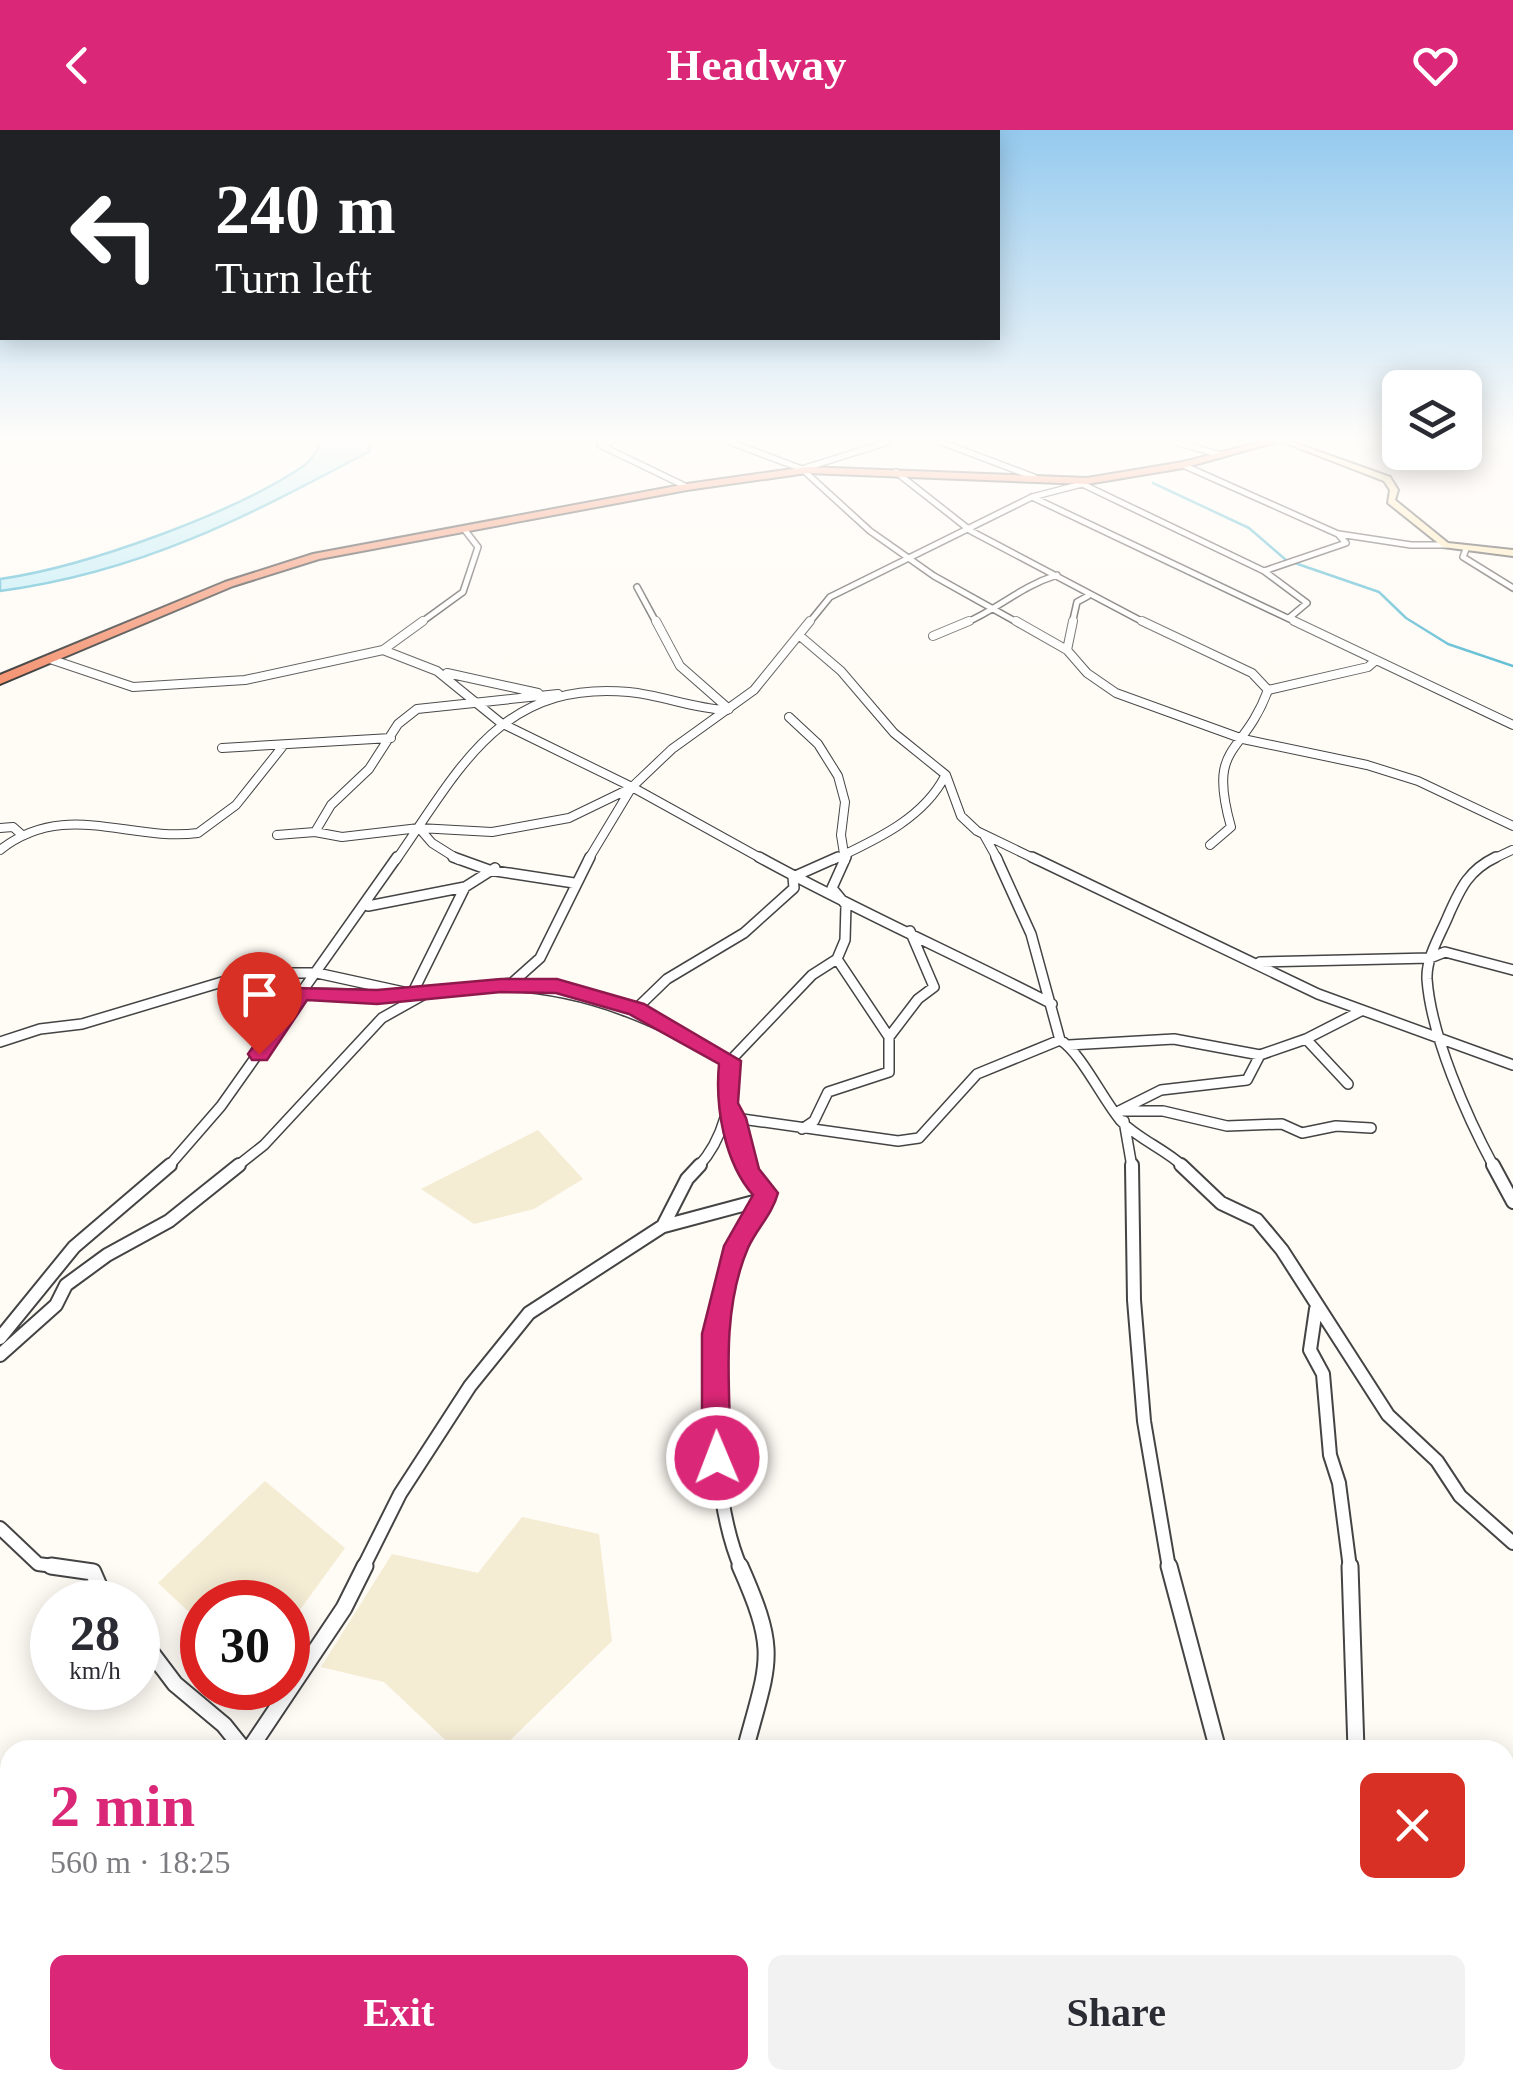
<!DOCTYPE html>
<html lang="en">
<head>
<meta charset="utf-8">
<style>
  :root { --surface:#fff; --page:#f2f2f3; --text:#2b2b33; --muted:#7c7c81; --accent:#db2777 }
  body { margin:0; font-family:"Times New Roman",serif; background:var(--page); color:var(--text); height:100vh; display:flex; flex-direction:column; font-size:38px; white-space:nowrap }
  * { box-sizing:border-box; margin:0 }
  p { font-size:32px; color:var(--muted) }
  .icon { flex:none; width:55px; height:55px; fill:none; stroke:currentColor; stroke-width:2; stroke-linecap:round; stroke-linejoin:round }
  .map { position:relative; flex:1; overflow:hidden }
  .details { position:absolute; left:0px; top:1610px; width:1515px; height:350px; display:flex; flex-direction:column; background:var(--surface); border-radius:30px 30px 0 0; box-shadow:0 5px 25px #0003 }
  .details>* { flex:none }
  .hud { position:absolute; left:0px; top:0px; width:1000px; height:210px; box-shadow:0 5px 25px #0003; background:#202124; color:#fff; overflow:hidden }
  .buttons { position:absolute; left:1382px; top:240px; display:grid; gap:20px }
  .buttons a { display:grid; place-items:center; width:100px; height:100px; border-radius:15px; background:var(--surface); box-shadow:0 5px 25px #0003; font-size:50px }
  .speed { position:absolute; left:30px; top:1450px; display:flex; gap:20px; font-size:50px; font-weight:700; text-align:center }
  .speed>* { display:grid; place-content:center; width:130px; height:130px; border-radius:50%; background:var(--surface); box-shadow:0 5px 25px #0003; line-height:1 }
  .speed small { font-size:25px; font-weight:400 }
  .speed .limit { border:15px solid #d22; background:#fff; color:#111 }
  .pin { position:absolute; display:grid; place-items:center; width:85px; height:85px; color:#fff; margin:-102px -42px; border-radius:50% 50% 50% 0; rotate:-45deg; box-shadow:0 0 10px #0007 }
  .pin .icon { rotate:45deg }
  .me { position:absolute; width:110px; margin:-55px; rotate:359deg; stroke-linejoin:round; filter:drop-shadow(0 0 8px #0008) }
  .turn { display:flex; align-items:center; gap:35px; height:210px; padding:0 50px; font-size:45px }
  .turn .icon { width:130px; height:130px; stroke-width:2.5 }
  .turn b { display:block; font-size:70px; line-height:85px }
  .round { display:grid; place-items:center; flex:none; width:105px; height:105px; border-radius:15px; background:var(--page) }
  .overview { display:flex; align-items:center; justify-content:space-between; height:170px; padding:0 50px }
  h1 { font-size:60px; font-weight:800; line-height:75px; color:var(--accent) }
  .primary-button { display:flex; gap:20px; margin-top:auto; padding:20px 50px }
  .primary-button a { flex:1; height:115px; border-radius:15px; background:var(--accent); color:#fff; font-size:40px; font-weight:800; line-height:115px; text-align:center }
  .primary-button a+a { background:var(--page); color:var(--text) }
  header { display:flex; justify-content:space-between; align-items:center; height:130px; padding:0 50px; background:var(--accent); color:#fff; font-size:45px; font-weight:800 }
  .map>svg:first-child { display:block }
</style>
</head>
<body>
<header><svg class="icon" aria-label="back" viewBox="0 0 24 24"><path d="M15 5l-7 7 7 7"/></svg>Headway<svg class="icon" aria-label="heart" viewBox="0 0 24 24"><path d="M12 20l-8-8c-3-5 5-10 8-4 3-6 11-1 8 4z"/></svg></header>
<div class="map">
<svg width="1513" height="1960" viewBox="0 0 1513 1960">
  <rect width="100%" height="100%" fill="#fffbf5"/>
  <!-- farmland -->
  <path fill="#f5ecd4" d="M 538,1000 L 583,1049 L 534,1079 L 474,1094 L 421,1059 Z
    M 265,1351 L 345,1418 L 288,1496 L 288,1472 L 202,1472 L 202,1494 L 158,1453 Z
    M 522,1387 L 599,1404 L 612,1511 L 500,1620 L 456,1620 L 384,1552 L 321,1537 L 392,1424 L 478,1443 Z"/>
  <!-- water -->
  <path fill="#baebf6" stroke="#41b1cd" stroke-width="2.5" d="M 323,312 L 370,312 L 370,321 C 246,387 142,442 0,461 L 0,449 C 85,437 235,383 305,335 C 314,328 317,318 323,312 Z"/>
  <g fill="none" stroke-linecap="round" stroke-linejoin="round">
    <!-- stream-far1 -->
    <path stroke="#41b1cd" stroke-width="2.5" d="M 1153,353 L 1249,398 L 1286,430 L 1379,462 L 1406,488 L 1448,514 L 1513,536"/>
    <!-- stream -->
    <path stroke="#41b1cd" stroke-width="6" d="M 0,1821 L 10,1826
      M 221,1950 L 225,1960"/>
    <!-- street-far4 casing -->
    <g stroke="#444" stroke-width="8">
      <path id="street-far4" d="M 610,312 L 600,315 L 687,357
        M 730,312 L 802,339 L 870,401 L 934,446 L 1020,494
        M 941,312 L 1034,347
        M 1175,312 L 1221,325
        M 1183,335 L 1338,404 L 1346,413 L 1264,441
        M 802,339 L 888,312
        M 896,342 L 971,401 L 1147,494
        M 1078,352 L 1264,441 L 1307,473 L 1289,488
        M 1032,367 L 1300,494
        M 1339,404 L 1411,415 L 1446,415
        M 1466,419 L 1463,427 L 1513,458
        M 637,457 L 657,494
        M 419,494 L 463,462 L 478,417 L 464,399
        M 808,494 L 830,467 L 1032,367 L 1082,354
        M 963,494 C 999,479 1019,457 1057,445
        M 1072,494 L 1077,472 L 1088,466"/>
    </g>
    <!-- street-far3 casing -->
    <g stroke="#444" stroke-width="10">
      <path id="street-far3" d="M 656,491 L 680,536 L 729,579
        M 1016,491 L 1067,520 L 1087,543 L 1116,563 L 1243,609 L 1367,635 L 1418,651 L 1513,696
        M 1142,491 L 1252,543 L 1268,560
        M 1294,491 L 1513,595
        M 800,506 L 841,541 L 894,603 L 946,645 L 961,686 L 977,701 L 1037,730
        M 933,506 L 969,491
        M 383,520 L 423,491
        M 1067,520 L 1073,491
        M 50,529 L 133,557 L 245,550 L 383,520 L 437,541 L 501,593 L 632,657 L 764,730
        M 447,543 L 538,563
        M 789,587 L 818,614 L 838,646 L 845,672 L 841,705 L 845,730
        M 222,618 L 391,608
        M 0,698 L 13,697 L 21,704
        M 419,698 L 432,713 L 459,730
        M 315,702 L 331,675 L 369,639 L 398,594 L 417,579 L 558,564
        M 277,705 L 315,702 L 342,707 L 419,698 L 492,702 L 569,688 L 631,658
        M 984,705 L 998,730
        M 1210,715 L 1231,697 C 1207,612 1243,628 1268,560 L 1368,537 L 1375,531
        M 0,720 C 65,669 128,712 198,703 L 236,675 L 283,616
        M 396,730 C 459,640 500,550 629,562 C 662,565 693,579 727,580
        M 588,730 L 632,657 L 672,619 L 754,560 L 810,491
        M 833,730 C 875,710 923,689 945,646
        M 1491,730 L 1512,720"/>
    </g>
    <!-- street-far2 casing -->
    <g stroke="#444" stroke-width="12">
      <path id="street-far2" d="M 453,727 L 489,740 L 574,753
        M 759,727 C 855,780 955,824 1052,874
        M 996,727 L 1031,804 L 1060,910 C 1080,921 1103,970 1121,991 C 1138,1009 1165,1019 1184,1037
        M 1032,727 L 1318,864 L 1513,935
        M 368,776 L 465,757
        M 1260,832 L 1430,828 L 1445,822 L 1513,840
        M 507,856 C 591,860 657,891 730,931 C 734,969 723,1010 698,1037
        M 301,863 L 395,865
        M 412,864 L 465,757 L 495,738
        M 636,879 L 667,849 L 744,803 L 794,758 L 793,747 L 838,727
        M 889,907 L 918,869 L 934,857 L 910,801
        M 1306,909 L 1348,954
        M 0,912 L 40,899 L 82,894 L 252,843 L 317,843 L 413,864 L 512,853 L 540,828 L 590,727
        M 1069,915 L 1174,909 L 1260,925 L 1306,909 L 1361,881
        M 1260,925 L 1247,950 L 1161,960 L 1119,981 L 1163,981 L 1227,996 L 1282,994 L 1302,1003 L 1336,996 L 1371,998
        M 730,931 L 812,845 L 837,829 L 845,810 L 846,775 L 832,758 L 846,727
        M 726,974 L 735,988 L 746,1037
        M 735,988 L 898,1011 L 919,1008 L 977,944 L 1060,910
        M 1124,991 L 1132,1037
        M 802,999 L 814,991 L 828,962 L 889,942 L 889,907 L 837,829
        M 168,1037 L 221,976 L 397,727
        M 236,1037 L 264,1015 L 382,888 L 423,865
        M 1494,1037 C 1467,987 1431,906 1427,849 C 1426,827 1441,804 1449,784 C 1461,757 1469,740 1496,727"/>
    </g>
    <!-- street-far1 casing -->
    <g stroke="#444" stroke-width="16">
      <path id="street-far1" d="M 1132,1035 L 1134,1170 L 1144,1291 L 1169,1438
        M 1181,1035 L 1221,1073 L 1257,1090 L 1282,1120 L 1388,1285 L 1437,1331 L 1460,1366 L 1513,1413
        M 1493,1035 L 1513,1072
        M 664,1096 L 765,1069
        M 1316,1179 L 1310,1220 L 1323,1244 L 1330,1325 L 1339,1353 L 1350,1438
        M 0,1208 L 74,1117 L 170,1035
        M 0,1225 L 56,1175 L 66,1155 L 107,1125 L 169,1091 L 239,1035
        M 0,1398 L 38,1434 L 68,1438
        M 363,1438 L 400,1364 L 470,1256 L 529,1183 L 663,1096 L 687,1049 L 700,1035
        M 741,1438 C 708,1364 704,1193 736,1117 C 744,1097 760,1084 766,1063 L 745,1035"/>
    </g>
    <!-- street casing -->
    <g stroke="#444" stroke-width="19">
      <path id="street" d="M 51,1436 L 93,1442 L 106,1472
        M 740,1436 C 779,1524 769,1530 745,1620
        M 1169,1436 L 1218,1620
        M 1350,1436 L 1356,1620
        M 138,1505 L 175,1554 L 224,1595 L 244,1620
        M 249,1620 L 344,1478 L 365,1436
        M 1295,1950 L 1298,1960
        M 1372,1950 L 1373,1960
        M 17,1960 L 20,1950"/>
    </g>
    <!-- secondary casing -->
    <g stroke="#333" stroke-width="4">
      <path id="secondary" d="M 1283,312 L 1292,312 L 1390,347 L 1398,360 L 1395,370 L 1448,413 L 1513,420 L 1513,426 L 1443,417 L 1388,373 L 1390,360 L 1384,351 Z"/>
    </g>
    <!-- highway casing -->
    <g stroke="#222" stroke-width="4">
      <path id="highway" d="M 1261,312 L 1276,312 L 1183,338 L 1087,354 L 807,343 L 687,360 L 319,429 L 233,456 L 0,554 L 0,545 L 225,452 L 313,424 L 687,354 L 807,337 L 1087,348 L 1183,332 Z"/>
    </g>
    <!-- street-far4 -->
    <use href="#street-far4" stroke="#fff" stroke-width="5"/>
    <!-- street-far3 -->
    <use href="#street-far3" stroke="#fff" stroke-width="8"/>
    <!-- street-far2 -->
    <use href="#street-far2" stroke="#fff" stroke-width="9"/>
    <!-- street-far1 -->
    <use href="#street-far1" stroke="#fff" stroke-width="12"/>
    <!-- street -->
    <use href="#street" stroke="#fff" stroke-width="15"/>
    <!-- secondary -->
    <use href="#secondary" fill="#fee6b1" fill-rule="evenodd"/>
    <!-- highway -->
    <use href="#highway" fill="#f3855f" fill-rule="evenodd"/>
  </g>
  <!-- sky -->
  <linearGradient id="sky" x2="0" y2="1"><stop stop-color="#95caee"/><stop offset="0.53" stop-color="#fffdfa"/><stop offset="1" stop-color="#fffdfa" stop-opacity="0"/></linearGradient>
  <rect width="1513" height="586" fill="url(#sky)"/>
  <!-- route -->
  <path fill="#db2777" stroke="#8e194d" stroke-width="2.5" d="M 501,849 L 557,849 L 644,874 L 741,931 L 738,973 L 746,988 L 759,1039 L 778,1063 C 772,1085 757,1098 748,1118 C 720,1183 730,1260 731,1328 L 727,1338 L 717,1342 L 706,1338 L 702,1328 L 702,1204 L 724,1116 L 753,1065 C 724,1032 715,976 719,934 L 629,884 L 556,863 L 501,862 L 377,874 L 307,870 L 267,930 L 252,930 L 248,924 L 294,858 L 377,860 Z"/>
</svg>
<div class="buttons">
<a><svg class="icon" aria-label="layers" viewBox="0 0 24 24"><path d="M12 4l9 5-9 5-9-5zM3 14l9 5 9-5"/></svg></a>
</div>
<div class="speed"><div>28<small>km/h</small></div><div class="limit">30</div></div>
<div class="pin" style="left:259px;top:924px;background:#d93025"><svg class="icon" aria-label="arrive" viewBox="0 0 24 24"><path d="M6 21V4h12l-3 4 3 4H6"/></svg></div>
<svg class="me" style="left:717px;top:1328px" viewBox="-20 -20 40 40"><circle r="17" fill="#db2777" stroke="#fff" stroke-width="3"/><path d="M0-11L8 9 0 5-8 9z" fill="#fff"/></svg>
<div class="hud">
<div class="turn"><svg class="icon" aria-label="left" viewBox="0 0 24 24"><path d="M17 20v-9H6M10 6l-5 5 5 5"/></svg><div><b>240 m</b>Turn left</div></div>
</div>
<section class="details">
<div class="overview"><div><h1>2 min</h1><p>560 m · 18:25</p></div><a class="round" style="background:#d93025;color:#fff"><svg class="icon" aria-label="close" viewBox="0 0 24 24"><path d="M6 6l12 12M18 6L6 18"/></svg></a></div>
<div class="primary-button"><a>Exit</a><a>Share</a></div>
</section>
</div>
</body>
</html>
